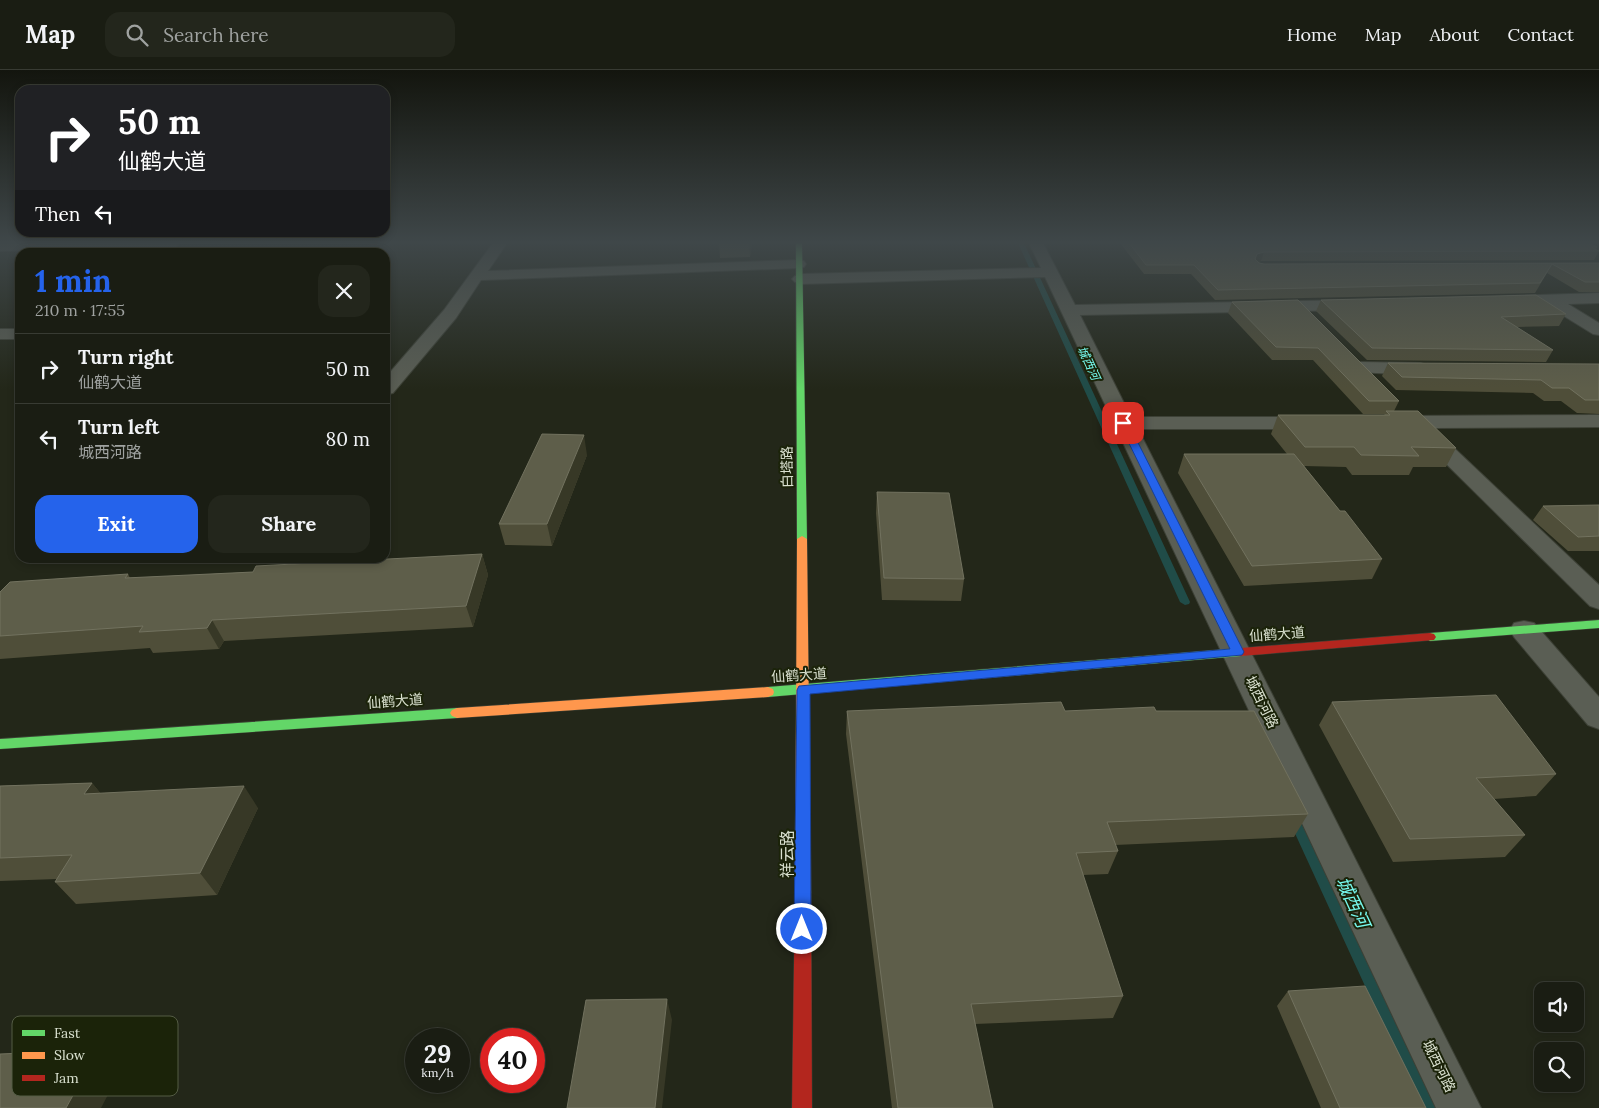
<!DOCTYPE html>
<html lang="en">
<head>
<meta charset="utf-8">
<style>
  :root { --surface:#1a1d13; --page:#23261c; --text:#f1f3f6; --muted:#9fa2a0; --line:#383b33; --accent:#2563eb }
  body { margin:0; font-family:Lora,"Noto Sans SC",serif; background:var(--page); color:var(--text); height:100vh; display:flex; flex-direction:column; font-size:19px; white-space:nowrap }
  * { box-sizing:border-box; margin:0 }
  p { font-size:16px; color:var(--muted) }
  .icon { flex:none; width:28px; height:28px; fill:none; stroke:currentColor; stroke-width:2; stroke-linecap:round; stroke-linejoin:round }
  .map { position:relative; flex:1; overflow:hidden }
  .drawer { position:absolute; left:15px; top:178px; width:375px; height:315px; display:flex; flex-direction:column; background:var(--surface); border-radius:15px; box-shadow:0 2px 8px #0003,0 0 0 1px var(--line) }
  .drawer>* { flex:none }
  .guide { position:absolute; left:15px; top:15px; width:375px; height:152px; border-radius:15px; box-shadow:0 2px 8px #0003,0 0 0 1px var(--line); background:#202124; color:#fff; overflow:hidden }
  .buttons { position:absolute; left:1534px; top:912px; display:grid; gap:10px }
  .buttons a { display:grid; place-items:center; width:50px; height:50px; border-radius:10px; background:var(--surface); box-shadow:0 2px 8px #0003,0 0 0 1px var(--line); font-size:25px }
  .speed { position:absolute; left:405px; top:958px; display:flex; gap:10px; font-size:25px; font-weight:700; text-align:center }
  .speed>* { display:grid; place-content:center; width:65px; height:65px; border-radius:50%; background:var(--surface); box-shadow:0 2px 8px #0003,0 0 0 1px var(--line); line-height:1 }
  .speed small { font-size:12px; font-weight:400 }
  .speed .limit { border:8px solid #d22; background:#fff; color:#111 }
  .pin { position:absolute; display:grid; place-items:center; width:42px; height:42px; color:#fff; margin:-21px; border-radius:10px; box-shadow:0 2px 8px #0006 }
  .me { position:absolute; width:55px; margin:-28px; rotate:0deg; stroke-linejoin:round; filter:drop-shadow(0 0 4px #0008) }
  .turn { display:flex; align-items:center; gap:18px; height:105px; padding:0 20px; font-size:22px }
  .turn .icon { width:65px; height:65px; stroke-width:2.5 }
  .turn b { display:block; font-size:35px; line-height:42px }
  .then { display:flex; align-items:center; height:48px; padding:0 20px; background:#0003; gap:10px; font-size:19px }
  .round { display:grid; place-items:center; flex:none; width:52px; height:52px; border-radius:15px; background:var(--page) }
  .head { display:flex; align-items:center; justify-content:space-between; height:85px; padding:0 20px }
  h1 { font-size:30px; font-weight:700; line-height:38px; color:var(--accent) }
  .primary-button { display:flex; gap:10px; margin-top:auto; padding:10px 20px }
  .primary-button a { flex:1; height:58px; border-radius:15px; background:var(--accent); color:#fff; font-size:20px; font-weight:700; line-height:58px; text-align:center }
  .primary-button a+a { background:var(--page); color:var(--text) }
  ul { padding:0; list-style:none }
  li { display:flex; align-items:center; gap:15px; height:70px; padding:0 20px; border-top:1px solid var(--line) }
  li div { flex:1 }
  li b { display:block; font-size:19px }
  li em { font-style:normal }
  header { display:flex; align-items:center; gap:30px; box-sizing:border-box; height:70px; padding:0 25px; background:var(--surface); border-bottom:1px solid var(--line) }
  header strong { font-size:24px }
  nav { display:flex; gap:28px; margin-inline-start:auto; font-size:18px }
  .search { width:350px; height:45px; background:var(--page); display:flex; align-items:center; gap:12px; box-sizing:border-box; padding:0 18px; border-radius:15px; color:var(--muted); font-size:19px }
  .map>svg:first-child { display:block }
</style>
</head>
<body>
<header>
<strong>Map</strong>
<div class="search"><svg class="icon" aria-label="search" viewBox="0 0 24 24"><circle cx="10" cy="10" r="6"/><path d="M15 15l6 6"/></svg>Search here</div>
<nav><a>Home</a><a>Map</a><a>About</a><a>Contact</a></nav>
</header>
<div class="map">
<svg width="1599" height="1038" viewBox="0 0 1599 1038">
  <rect width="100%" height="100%" fill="#232719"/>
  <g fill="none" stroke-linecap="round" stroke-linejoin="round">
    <!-- stream -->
    <path fill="#204c48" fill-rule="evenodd" d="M 1018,173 L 1024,173 L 1190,532 L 1189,534 L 1185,535 L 1180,532 Z
      M 1294,741 L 1299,742 L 1301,746 L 1438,1038 L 1421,1038 L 1287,746 L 1289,742 Z"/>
    <!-- street casing -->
    <g stroke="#3d4136" stroke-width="2">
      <path id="street" d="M 0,173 L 178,173 L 178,174 L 176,177 L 171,178 L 0,181 Z
        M 493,173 L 507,173 L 488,201 L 799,190 L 804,191 L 806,194 L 804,197 L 799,198 L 481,210 L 456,248 L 393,323 L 385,325 L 385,308 L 444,240 Z
        M 1029,173 L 1043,173 L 1075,235 L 1354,230 L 1360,232 L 1362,235 L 1360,238 L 1354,240 L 1080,245 L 1131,347 L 1310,347 L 1317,349 L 1320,353 L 1317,357 L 1310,359 L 1138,359 L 1481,1038 L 1436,1038 L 1045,207 L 800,214 L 795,212 L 792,209 L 795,206 L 800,204 L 1041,198 Z
        M 1599,223 L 1599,233 L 1568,234 L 1599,253 L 1599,265 L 1593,264 L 1546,235 L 1508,236 L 1502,234 L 1500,231 L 1502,228 L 1508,226 Z
        M 0,259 L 20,259 L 20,269 L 0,269 Z
        M 1361,292 L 1420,293 L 1427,295 L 1429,299 L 1427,303 L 1420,305 L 1354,302 L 1352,298 L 1354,294 Z
        M 1599,345 L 1599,357 L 1433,358 L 1599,515 L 1599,539 L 1590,536 L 1418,366 L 1415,362 L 1417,358 L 1387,356 L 1384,352 L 1387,348 L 1394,346 Z
        M 1524,551 L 1534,553 L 1599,627 L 1599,659 L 1588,655 L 1514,567 L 1510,560 L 1514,553 Z"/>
    </g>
    <!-- fast casing -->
    <g stroke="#3d4136" stroke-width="1">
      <path id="fast" d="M 796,173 L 802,173 L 807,469 L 802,472 L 797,469 Z
        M 1599,550 L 1599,558 L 1430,571 L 1424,567 L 1430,563 Z
        M 1241,578 L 1245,579 L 1247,582 L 1245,585 L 1241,586 L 768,627 L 763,625 L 762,622 L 763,619 L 768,617 Z
        M 457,638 L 462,640 L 464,643 L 462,646 L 457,648 L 0,679 L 0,669 Z"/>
    </g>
    <!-- slow casing -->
    <g stroke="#3d4136" stroke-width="1">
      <path id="slow" d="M 802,466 L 807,469 L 811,822 L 809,827 L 803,829 L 797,827 L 795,822 L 797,469 Z
        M 768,617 L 773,619 L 774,622 L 773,625 L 768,627 L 457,648 L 452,646 L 450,643 L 452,640 L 457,638 Z"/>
    </g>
    <!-- jam casing -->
    <g stroke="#3d4136" stroke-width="1">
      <path id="jam" d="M 1430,563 L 1434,564 L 1436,567 L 1434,570 L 1241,586 L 1237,585 L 1235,582 L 1237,579 L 1241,578 Z
        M 803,815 L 809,817 L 811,822 L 812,1038 L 792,1038 L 795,822 L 797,817 Z"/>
    </g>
    <!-- street -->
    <use href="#street" fill="#5a5e54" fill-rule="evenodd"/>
    <!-- fast -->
    <use href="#fast" fill="#63d668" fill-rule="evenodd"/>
    <!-- slow -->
    <use href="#slow" fill="#ff974d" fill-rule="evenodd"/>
    <!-- jam -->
    <use href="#jam" fill="#b3261e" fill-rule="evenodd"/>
  </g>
  <!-- wall -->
  <path fill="#4f4e39" d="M 719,173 L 752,173 L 750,187 L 720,188 Z
    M 1120,173 L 1590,173 L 1597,177 L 1596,180 L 1599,181 L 1594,190 L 1261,191 L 1258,192 L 1264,194 L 1599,193 L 1599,222 L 1579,222 L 1547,203 L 1535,223 L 1215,230 L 1191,204 L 1144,204 Z
    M 1298,230 L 1399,331 L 1394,341 L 1456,378 L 1446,397 L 1413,397 L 1409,405 L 1352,405 L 1346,397 L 1304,396 L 1340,441 L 1382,489 L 1372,509 L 1244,516 L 1178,403 L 1184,384 L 1287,384 L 1271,364 L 1278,345 L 1384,345 L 1385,344 L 1363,344 L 1313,290 L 1272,290 L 1228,243 L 1232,232 Z
    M 1321,230 L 1566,244 L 1559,256 L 1517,257 L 1553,280 L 1546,292 L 1367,290 L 1316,241 Z
    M 1388,293 L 1599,294 L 1599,344 L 1577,343 L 1561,331 L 1544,331 L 1533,323 L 1396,320 L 1382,306 Z
    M 587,385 L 552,476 L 505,475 L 499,454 Z
    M 877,422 L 964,509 L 961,531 L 882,530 L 876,443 Z
    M 1599,435 L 1599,481 L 1568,481 L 1533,450 L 1543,436 Z
    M 482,484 L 488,505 L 473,557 L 224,571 L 219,579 L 153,583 L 150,578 L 0,589 L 0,522 L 128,504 L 130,508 L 253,502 Z
    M 1332,632 L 1556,704 L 1536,726 L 1494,729 L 1525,765 L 1505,787 L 1393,792 L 1319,655 Z
    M 847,641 L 1065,641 L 1308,744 L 1294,767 L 1115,775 L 1118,781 L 1108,804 L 1083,805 L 1123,926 L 1113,948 L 975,954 L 993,1038 L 892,1038 L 846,664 Z
    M 92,713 L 101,724 L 258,738 L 217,825 L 76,834 L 55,812 L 57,809 L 0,811 L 0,716 Z
    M 1288,921 L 1426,1038 L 1321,1038 L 1277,936 Z"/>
  <!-- shaded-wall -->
  <path fill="#373826" d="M 749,173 L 752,173 L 750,187 Z
    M 1264,182 L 1261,191 L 1254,193 L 1257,184 Z
    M 584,365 L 587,385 L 552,476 L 547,454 Z
    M 482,484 L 488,505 L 473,557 L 466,536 Z
    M 212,550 L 224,571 L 219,579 L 207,558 Z
    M 92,713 L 111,736 L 84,724 Z
    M 244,716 L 258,738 L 217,825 L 200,803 Z
    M 667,929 L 672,950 L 662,1038 L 655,1038 Z
    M 98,980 L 121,1000 L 101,1038 L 66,1038 Z"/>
  <!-- building -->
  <path fill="#5e5e4a" stroke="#72725f" d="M 1129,173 L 1590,173 L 1597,177 L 1591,177 L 1599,181 L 1264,182 L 1257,184 L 1255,189 L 1259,193 L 1264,194 L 1599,193 L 1599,212 L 1585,212 L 1552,194 L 1540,213 L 1218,220 L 1194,195 L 1146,195 Z
    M 1536,225 L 1566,244 L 1501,247 L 1553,280 L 1372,278 L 1321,230 Z
    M 1298,230 L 1399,331 L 1369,331 L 1318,278 L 1276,277 L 1232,232 Z
    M 1388,293 L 1599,294 L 1599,330 L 1585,330 L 1569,318 L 1552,318 L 1541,310 L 1402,307 Z
    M 1386,341 L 1418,341 L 1456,378 L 1411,377 L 1419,386 L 1361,385 L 1354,377 L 1305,377 L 1278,345 L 1390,345 Z
    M 542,364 L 584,365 L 547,454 L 499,454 Z
    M 1184,384 L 1294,384 L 1340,441 L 1345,441 L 1382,489 L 1252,496 Z
    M 877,422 L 949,423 L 964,509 L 884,508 Z
    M 1599,435 L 1599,466 L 1578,467 L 1543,436 Z
    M 482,484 L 466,536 L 212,550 L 207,558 L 139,562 L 143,556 L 0,566 L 0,522 L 10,512 L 128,504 L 125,508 L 253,502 L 256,496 Z
    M 1496,625 L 1556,704 L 1476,708 L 1525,765 L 1410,769 L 1332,632 Z
    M 1061,632 L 1065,641 L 1154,637 L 1156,641 L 1254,641 L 1308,744 L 1107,752 L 1118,781 L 1076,783 L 1123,926 L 971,934 L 993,1038 L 898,1038 L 847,641 Z
    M 92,713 L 84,724 L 244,716 L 200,803 L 55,812 L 72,785 L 0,788 L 0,716 Z
    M 1365,916 L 1426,1038 L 1340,1038 L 1288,921 Z
    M 667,929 L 655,1038 L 567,1038 L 586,930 Z
    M 98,980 L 66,1038 L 0,1038 L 0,984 Z"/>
  <!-- sky -->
  <linearGradient id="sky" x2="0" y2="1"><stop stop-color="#13150e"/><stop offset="0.54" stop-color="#3f4749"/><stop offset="1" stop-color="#3f4749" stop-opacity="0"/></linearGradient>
  <rect width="1599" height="319" fill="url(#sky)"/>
  <!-- route -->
  <path fill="#2563eb" stroke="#184099" d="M 1123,350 L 1128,353 L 1244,582 L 1242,585 L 810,624 L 811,859 L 808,864 L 802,867 L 797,864 L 794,859 L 797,620 L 799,616 L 1230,579 L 1119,353 Z"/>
  <g text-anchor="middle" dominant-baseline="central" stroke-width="4" stroke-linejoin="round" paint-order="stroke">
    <!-- far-water labels -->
    <g font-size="12" font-style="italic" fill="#77fbf0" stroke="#1b2309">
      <text transform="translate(1089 293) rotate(65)">城西河</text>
    </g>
    <!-- street labels -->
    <g font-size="14" fill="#dae1d0" stroke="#1b2309">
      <text transform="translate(787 397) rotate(-91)">白塔路</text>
      <text transform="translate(1277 564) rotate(-4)">仙鹤大道</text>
      <text transform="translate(799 605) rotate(-4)">仙鹤大道</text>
      <text transform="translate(395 631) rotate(-4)">仙鹤大道</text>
      <text transform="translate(1262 632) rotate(64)">城西河路</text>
      <text transform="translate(1439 996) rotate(64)">城西河路</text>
    </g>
    <!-- near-street labels -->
    <g font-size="16" fill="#dae1d0" stroke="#1b2309">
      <text transform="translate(787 784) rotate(-90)">祥云路</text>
    </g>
    <!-- near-water labels -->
    <g font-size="18" font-style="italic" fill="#77fbf0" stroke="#1b2309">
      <text transform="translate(1353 832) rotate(65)">城西河</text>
    </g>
  </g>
  <!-- legend -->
  <rect x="12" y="946" width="166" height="80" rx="8" fill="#1b2309" stroke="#545c45" stroke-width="1"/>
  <rect x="22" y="960" width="23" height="6" fill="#63d668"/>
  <rect x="22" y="982" width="23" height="7" fill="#ff974d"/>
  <rect x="22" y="1005" width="23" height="6" fill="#b3261e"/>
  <g font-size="14" fill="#dae1d0">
    <text x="54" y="968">Fast</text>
    <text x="54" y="990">Slow</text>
    <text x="54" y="1013">Jam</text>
  </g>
</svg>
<div class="buttons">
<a><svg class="icon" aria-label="sound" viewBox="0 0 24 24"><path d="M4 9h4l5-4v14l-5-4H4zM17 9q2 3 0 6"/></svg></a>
<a><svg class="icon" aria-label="search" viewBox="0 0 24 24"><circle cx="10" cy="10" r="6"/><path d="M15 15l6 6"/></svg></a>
</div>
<div class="speed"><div>29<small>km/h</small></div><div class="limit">40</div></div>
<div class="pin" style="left:1123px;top:353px;background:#d93025"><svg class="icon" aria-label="arrive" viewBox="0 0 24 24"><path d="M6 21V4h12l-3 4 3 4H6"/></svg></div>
<svg class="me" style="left:802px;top:859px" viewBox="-20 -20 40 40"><circle r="17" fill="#2563eb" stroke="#fff" stroke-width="3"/><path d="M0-11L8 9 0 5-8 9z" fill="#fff"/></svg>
<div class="guide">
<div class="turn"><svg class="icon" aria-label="right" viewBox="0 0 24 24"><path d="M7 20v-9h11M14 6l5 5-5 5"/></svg><div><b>50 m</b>仙鹤大道</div></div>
<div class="then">Then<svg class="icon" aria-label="left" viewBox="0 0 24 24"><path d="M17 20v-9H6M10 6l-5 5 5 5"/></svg></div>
</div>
<section class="drawer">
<div class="head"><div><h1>1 min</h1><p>210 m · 17:55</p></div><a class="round"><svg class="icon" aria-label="close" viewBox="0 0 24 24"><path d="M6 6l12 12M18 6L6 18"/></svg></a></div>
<ul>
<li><svg class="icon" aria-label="right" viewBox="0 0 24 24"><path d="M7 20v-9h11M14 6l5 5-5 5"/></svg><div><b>Turn right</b><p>仙鹤大道</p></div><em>50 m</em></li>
<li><svg class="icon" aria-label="left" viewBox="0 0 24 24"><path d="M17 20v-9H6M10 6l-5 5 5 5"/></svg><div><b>Turn left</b><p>城西河路</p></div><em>80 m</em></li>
</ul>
<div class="primary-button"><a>Exit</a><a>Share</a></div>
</section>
</div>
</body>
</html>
